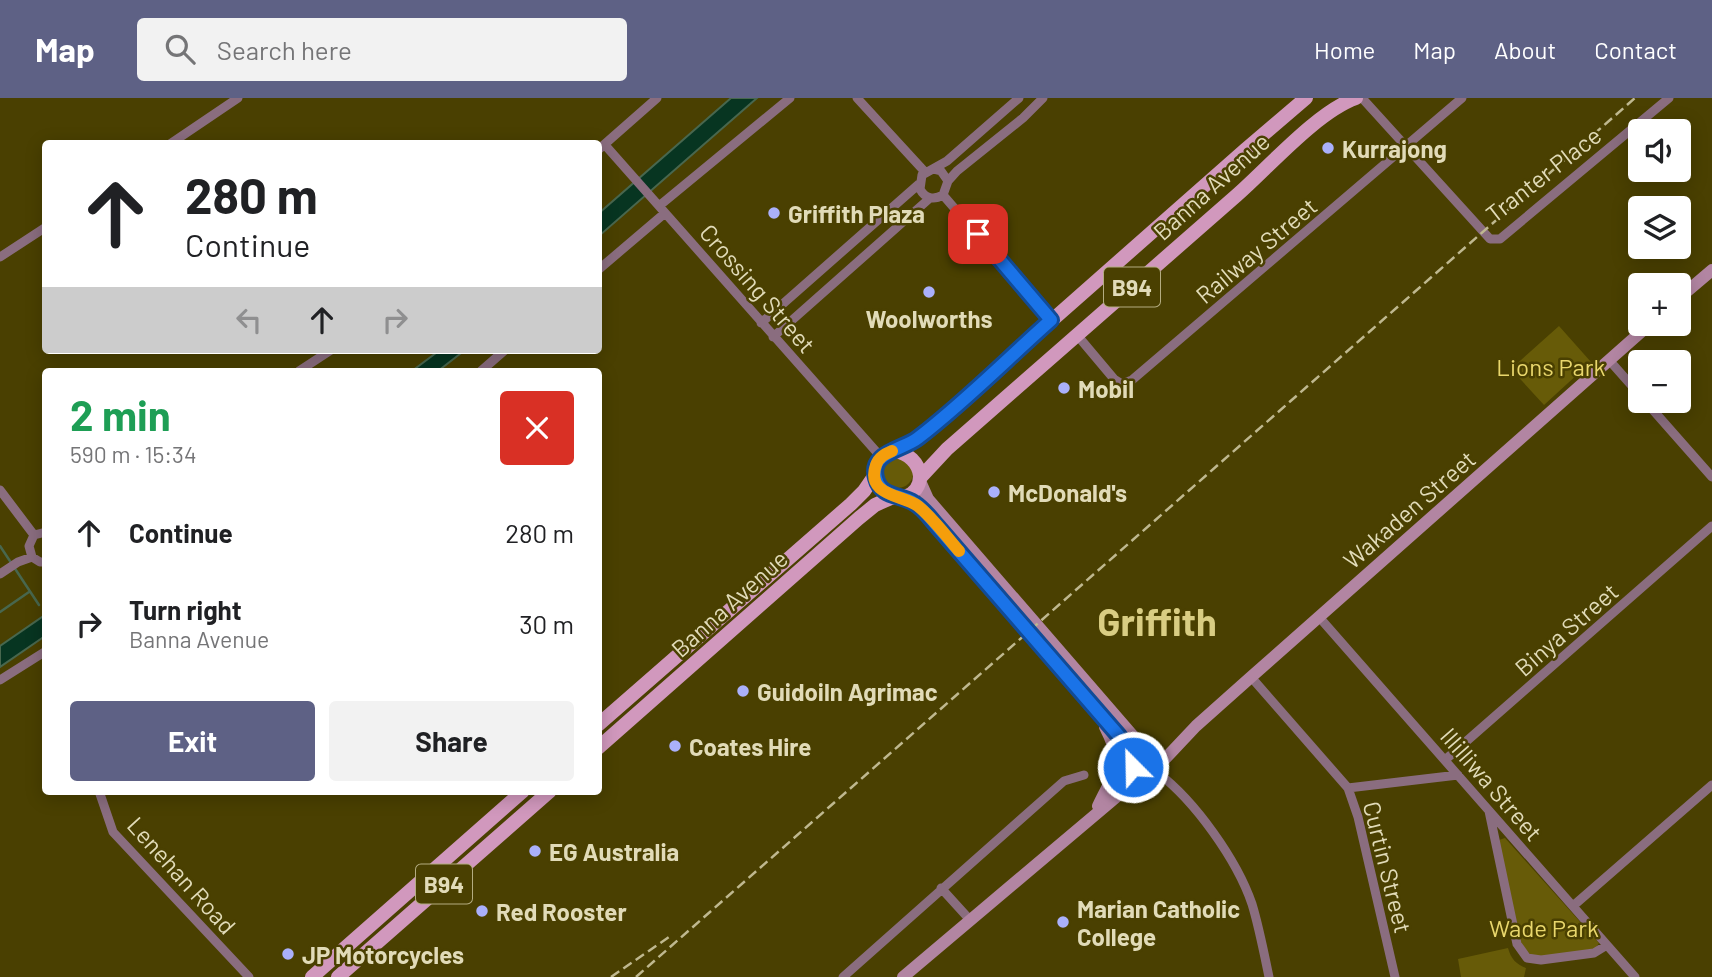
<!DOCTYPE html>
<html lang="en">
<head>
<meta charset="utf-8">
<style>
  :root { --surface:#fff; --page:#f2f2f2; --text:#202124; --muted:#757577; --accent:#5e6185 }
  body { margin:0; font-family:Barlow,sans-serif; background:var(--page); color:var(--text); height:100vh; display:flex; flex-direction:column; font-size:26px; white-space:nowrap }
  * { box-sizing:border-box; margin:0 }
  p { font-size:23px; color:var(--muted) }
  .icon { flex:none; width:38px; height:38px; fill:none; stroke:currentColor; stroke-width:2; stroke-linecap:round; stroke-linejoin:round }
  .map { position:relative; flex:1; overflow:hidden }
  .panel { position:absolute; left:42px; top:270px; width:560px; height:427px; display:flex; flex-direction:column; background:var(--surface); border-radius:7px; box-shadow:0 4px 18px #0003 }
  .panel>* { flex:none }
  .hud { position:absolute; left:42px; top:42px; width:560px; height:214px; border-radius:7px; box-shadow:0 4px 18px #0003; background:#fff; color:var(--text); overflow:hidden }
  .fabs { position:absolute; left:1628px; top:21px; display:grid; gap:14px }
  .fabs a { display:grid; place-items:center; width:63px; height:63px; border-radius:7px; background:var(--surface); box-shadow:0 4px 18px #0003; font-size:35px }
  .pin { position:absolute; display:grid; place-items:center; width:60px; height:60px; color:#fff; margin:-30px; border-radius:14px; box-shadow:0 4px 10px #0006 }
  .me { position:absolute; width:77px; margin:-38px; rotate:337deg; stroke-linejoin:round; filter:drop-shadow(0 0 5px #0008) }
  .turn { display:flex; align-items:center; gap:24px; height:147px; padding:0 28px; font-size:32px }
  .turn .icon { width:91px; height:91px; stroke-width:2.5 }
  .turn b { display:block; font-size:49px; line-height:60px }
  .lanes { display:flex; align-items:center; height:66px; padding:0 28px; background:#0003; justify-content:center; gap:35px; direction:ltr }
  .lanes .off { opacity:.35 }
  .round { display:grid; place-items:center; flex:none; width:74px; height:74px; border-radius:7px; background:var(--page) }
  .headline { display:flex; align-items:center; justify-content:space-between; height:119px; padding:0 28px }
  h1 { font-size:42px; font-weight:700; line-height:52px; color:#1e9e55 }
  .primary-button { display:flex; gap:14px; margin-top:auto; padding:14px 28px }
  .primary-button a { flex:1; height:80px; border-radius:7px; background:var(--accent); color:#fff; font-size:28px; font-weight:700; line-height:80px; text-align:center }
  .primary-button a+a { background:var(--page); color:var(--text) }
  ul { padding:0; list-style:none }
  li { display:flex; align-items:center; gap:21px; height:91px; padding:0 28px }
  li div { flex:1 }
  li b { display:block; font-size:26px }
  li em { font-style:normal }
  header { display:flex; align-items:center; gap:42px; box-sizing:border-box; height:98px; padding:0 35px; background:var(--accent); color:#fff }
  header strong { font-size:33px }
  nav { display:flex; gap:38px; margin-inline-start:auto; font-size:24px }
  .search { width:490px; height:63px; background:var(--page); display:flex; align-items:center; gap:18px; box-sizing:border-box; padding:0 24px; border-radius:7px; color:var(--muted); font-size:26px }
  .map>svg:first-child { display:block }
</style>
</head>
<body>
<header>
<strong>Map</strong>
<div class="search"><svg class="icon" aria-label="search" viewBox="0 0 24 24"><circle cx="10" cy="10" r="6"/><path d="M15 15l6 6"/></svg>Search here</div>
<nav><a>Home</a><a>Map</a><a>About</a><a>Contact</a></nav>
</header>
<div class="map">
<svg width="1712" height="879" viewBox="0 0 1712 879">
  <rect width="100%" height="100%" fill="#4a4001"/>
  <!-- green -->
  <path fill="#675b08" d="M 1559,228 L 1591,264 L 1544,307 L 1511,271 Z
    M883 375a15 15 0 1 1 30 0a15 15 0 1 1-30 0Z
    M 1505,740 L 1599,845 L 1595,851 L 1539,860 L 1531,859 L 1517,846 L 1499,742 Z
    M 1508,850 C 1511,861 1516,866 1526,870 L 1524,879 L 1461,879 L 1458,861 Z"/>
  <!-- water -->
  <path fill="#073521" stroke="#48674e" stroke-width="2" d="M 731,0 L 757,0 L 599,138 L 598,116 Z
    M 440,252 L 465,252 L 438,273 L 412,273 Z
    M 45,517 L 45,538 L 0,569 L 0,548 Z"/>
  <g fill="none" stroke-linecap="round" stroke-linejoin="round">
    <!-- stream -->
    <path stroke="#48674e" stroke-width="2.5" d="M 0,448 L 39,507
      M 0,514 L 29,494"/>
    <!-- street -->
    <path stroke="#8a6d7f" stroke-width="9" d="M 857,0 L 925,74
      M 1362,0 L 1490,141 L 1500,141 L 1669,0
      M 170,46 L 238,0
      M 605,47 L 881,359
      M 598,52 L 657,0
      M 933,71 L 941,73 L 948,83 L 943,97 C 934,102 925,101 920,91 L 922,77 L 947,63 L 1019,0
      M 948,83 L 957,73 L 1023,20 L 1043,0
      M 943,97 L 1051,222
      M 659,108 L 790,0
      M 0,159 L 46,129
      M 598,172 L 665,115
      M 761,225 L 919,86
      M 1077,237 L 1114,281 L 1122,286 L 1132,282 L 1462,0
      M 773,239 L 930,100
      M 1609,262 L 1640,297
      M 299,273 L 331,252
      M 481,273 L 505,252
      M 1645,303 L 1712,379
      M 0,392 L 34,437
      M 46,434 L 34,437 L 29,448 L 32,459 L 40,464 L 46,464
      M 0,476 L 18,464 L 32,459
      M 1319,519 L 1635,879
      M 1251,579 L 1348,690 L 1358,719 L 1395,879
      M 0,582 L 46,553
      M 1445,662 L 1712,428
      M 1158,675 C 1195,703 1237,762 1252,806 C 1259,829 1264,855 1269,879
      M 1348,690 L 1458,677
      M 99,693 L 113,734 L 249,879
      M 1489,713 L 1517,846 L 1527,860 L 1541,862 L 1594,855 L 1607,847
      M 941,790 L 971,823
      M 1573,808 L 1712,687
      M 843,879 L 1064,683 L 1084,677"/>
    <!-- secondary -->
    <path stroke="#b285a2" stroke-width="12" d="M 1678,201 L 1712,172
      M 920,383 L 928,401 L 1133,638 L 1146,650
      M 900,400 L 915,405 L 937,428 L 1093,606 L 1119,637 L 1133,659
      M1132 665a15 15 0 1 1 30 0a15 15 0 1 1-30 0Z
      M 1162,664 L 1196,628 L 1251,579 L 1650,226
      M 1098,708 C 1115,672 1125,668 1105,629
      M 903,879 L 1127,690 L 1147,680"/>
    <!-- primary -->
    <path stroke="#d198bd" stroke-width="14" d="M 895,353 C 908,355 919,365 920,378 C 920,388 914,396 905,399 C 887,406 869,380 877,364 C 882,354 895,354 905,349 C 912,346 917,341 923,336 L 1245,52 L 1306,0
      M 920,380 L 947,351 C 1044,266 1140,182 1237,97 C 1270,68 1317,14 1356,0
      M 598,627 L 851,406 L 864,393 L 875,377
      M 598,650 L 859,420 L 875,407 L 893,399
      M 312,879 L 523,693
      M 338,879 L 550,693"/>
    <!-- rail -->
    <path stroke="#bfb88f" stroke-width="2.5" stroke-dasharray="10 5" stroke-linecap="butt" d="M 611,879 L 669,839
      M 636,879 L 1635,0"/>
  </g>
  <g fill="none" stroke-linecap="round" stroke-linejoin="round">
    <!-- route casing -->
    <g stroke="#114b97" stroke-width="18">
      <path id="route" d="M 978,136 L 1051,222 C 1007,261 965,304 918,340 C 903,352 869,354 876,380 C 881,400 900,396 914,405 C 923,410 930,420 937,428 L 1119,638 L 1133,659 L 1133,669"/>
    </g>
    <!-- route -->
    <use href="#route" stroke="#1a73e8" stroke-width="12"/>
    <!-- slow -->
    <path stroke="#f59e0b" stroke-width="12" d="M 892,353 C 885,356 879,359 876,367 C 865,398 904,397 918,408 C 933,420 946,438 959,453"/>
  </g>
  <!-- markers -->
  <g fill="#aab0fb" stroke="#4a4001" stroke-width="2.5">
    <circle cx="1328" cy="50" r="7"/>
    <circle cx="774" cy="115" r="7"/>
    <circle cx="929" cy="194" r="7"/>
    <circle cx="1064" cy="290" r="7"/>
    <circle cx="994" cy="394" r="7"/>
    <circle cx="743" cy="593" r="7"/>
    <circle cx="675" cy="648" r="7"/>
    <circle cx="535" cy="753" r="7"/>
    <circle cx="482" cy="813" r="7"/>
    <circle cx="1063" cy="824" r="7"/>
    <circle cx="288" cy="856" r="7"/>
  </g>
  <g text-anchor="middle" dominant-baseline="central" stroke-width="5" stroke-linejoin="round" paint-order="stroke">
    <!-- shield labels -->
    <g fill="#4a4001" stroke="#b4ac81" stroke-width="2">
      <rect x="1104" y="169.5" width="56" height="39" rx="5"/>
      <rect x="416" y="766.5" width="56" height="39" rx="5"/>
    </g>
    <g font-size="23" font-weight="bold" fill="#e1dbb8">
      <text x="1132" y="189">B94</text>
      <text x="444" y="786">B94</text>
    </g>
    <!-- poi labels -->
    <g font-size="24" font-weight="bold" fill="#e1dbb8" stroke="#4a4001" text-anchor="start">
      <text x="1342" y="50">Kurrajong</text>
      <text x="788" y="115">Griffith Plaza</text>
      <text x="929" y="220" text-anchor="middle">Woolworths</text>
      <text x="1078" y="290">Mobil</text>
      <text x="1008" y="394">McDonald's</text>
      <text x="757" y="593">Guidoiln Agrimac</text>
      <text x="689" y="648">Coates Hire</text>
      <text x="549" y="753">EG Australia</text>
      <text x="1077" y="810">Marian Catholic<tspan x="1077" dy="28">College</tspan></text>
      <text x="496" y="813">Red Rooster</text>
      <text x="302" y="856">JP Motorcycles</text>
    </g>
    <!-- street labels -->
    <g font-size="24" fill="#e1dbb8" stroke="#4a4001">
      <text transform="translate(1543 76) rotate(-38)">Tranter Place</text>
      <text transform="translate(1211 88) rotate(-42)">Banna Avenue</text>
      <text transform="translate(1256 152) rotate(-40)">Railway Street</text>
      <text transform="translate(758 190) rotate(49)">Crossing Street</text>
      <text transform="translate(1409 411) rotate(-41)">Wakaden Street</text>
      <text transform="translate(729 505) rotate(-42)">Banna Avenue</text>
      <text transform="translate(1566 531) rotate(-41)">Binya Street</text>
      <text transform="translate(1492 686) rotate(49)">Illilliwa Street</text>
      <text transform="translate(1388 769) rotate(76)">Curtin Street</text>
      <text transform="translate(182 777) rotate(48)">Lenehan Road</text>
    </g>
    <!-- park labels -->
    <g font-size="24" fill="#e9d76c" stroke="#4a4001">
      <text x="1551" y="268">Lions Park</text>
      <text x="1544" y="829">Wade Park</text>
    </g>
    <!-- town labels -->
    <g font-size="38" font-weight="bold" fill="#d9cd83" stroke="#4a4001">
      <text x="1157" y="523">Griffith</text>
    </g>
  </g>
</svg>
<div class="fabs">
<a><svg class="icon" aria-label="sound" viewBox="0 0 24 24"><path d="M4 9h4l5-4v14l-5-4H4zM17 9q2 3 0 6"/></svg></a>
<a><svg class="icon" aria-label="layers" viewBox="0 0 24 24"><path d="M12 4l9 5-9 5-9-5zM3 14l9 5 9-5"/></svg></a>
<a>+</a>
<a>−</a>
</div>
<div class="pin" style="left:978px;top:136px;background:#d93025"><svg class="icon" aria-label="arrive" viewBox="0 0 24 24"><path d="M6 21V4h12l-3 4 3 4H6"/></svg></div>
<svg class="me" style="left:1133px;top:669px" viewBox="-20 -20 40 40"><circle r="17" fill="#1a73e8" stroke="#fff" stroke-width="3"/><path d="M0-11L8 9 0 5-8 9z" fill="#fff"/></svg>
<div class="hud">
<div class="turn"><svg class="icon" aria-label="ahead" viewBox="0 0 24 24"><path d="M12 20V5M6 11l6-6 6 6"/></svg><div><b>280 m</b>Continue</div></div>
<div class="lanes"><svg class="icon off" aria-label="left" viewBox="0 0 24 24"><path d="M17 20v-9H6M10 6l-5 5 5 5"/></svg><svg class="icon" aria-label="ahead" viewBox="0 0 24 24"><path d="M12 20V5M6 11l6-6 6 6"/></svg><svg class="icon off" aria-label="right" viewBox="0 0 24 24"><path d="M7 20v-9h11M14 6l5 5-5 5"/></svg></div>
</div>
<section class="panel">
<div class="headline"><div><h1>2 min</h1><p>590 m · 15:34</p></div><a class="round" style="background:#d93025;color:#fff"><svg class="icon" aria-label="close" viewBox="0 0 24 24"><path d="M6 6l12 12M18 6L6 18"/></svg></a></div>
<ul>
<li><svg class="icon" aria-label="ahead" viewBox="0 0 24 24"><path d="M12 20V5M6 11l6-6 6 6"/></svg><div><b>Continue</b></div><em>280 m</em></li>
<li><svg class="icon" aria-label="right" viewBox="0 0 24 24"><path d="M7 20v-9h11M14 6l5 5-5 5"/></svg><div><b>Turn right</b><p>Banna Avenue</p></div><em>30 m</em></li>
</ul>
<div class="primary-button"><a>Exit</a><a>Share</a></div>
</section>
</div>
</body>
</html>
